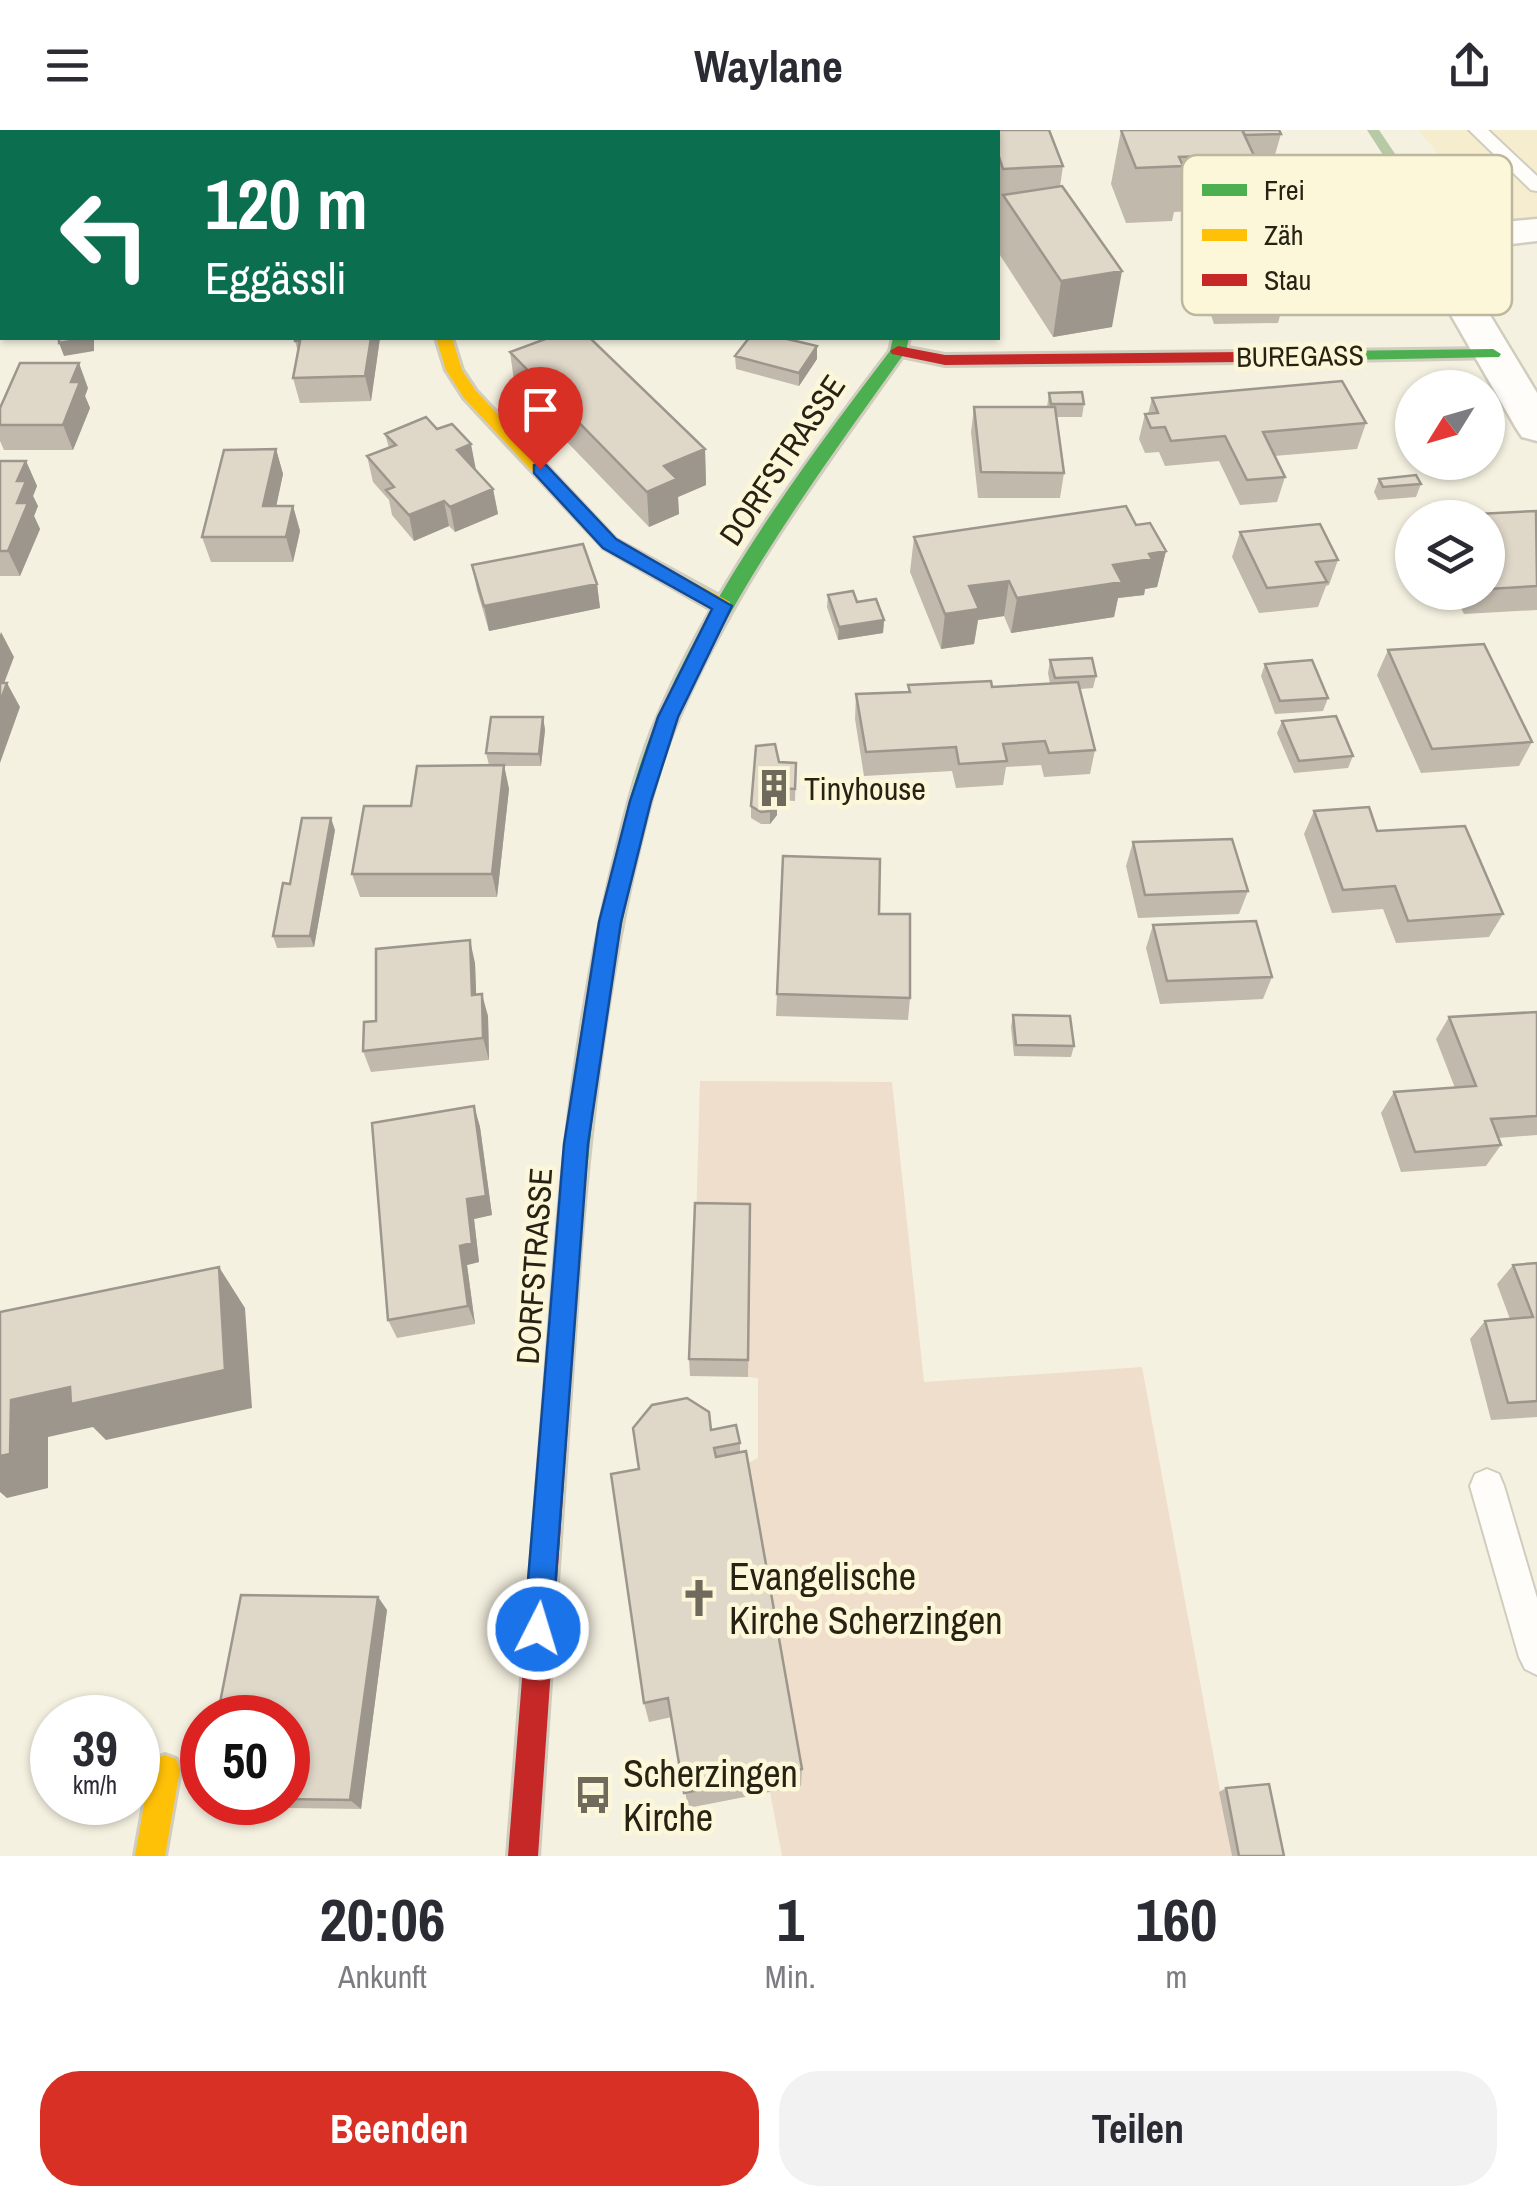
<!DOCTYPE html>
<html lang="de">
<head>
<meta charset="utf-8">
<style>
  :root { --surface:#fff; --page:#f2f2f3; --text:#2b2b33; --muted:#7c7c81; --accent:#d93025 }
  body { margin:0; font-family:"Archivo Narrow",sans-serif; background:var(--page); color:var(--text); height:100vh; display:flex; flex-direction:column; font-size:38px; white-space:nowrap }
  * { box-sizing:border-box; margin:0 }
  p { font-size:32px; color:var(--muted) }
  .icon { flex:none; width:55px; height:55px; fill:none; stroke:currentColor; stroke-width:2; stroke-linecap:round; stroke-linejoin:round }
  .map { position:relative; height:1726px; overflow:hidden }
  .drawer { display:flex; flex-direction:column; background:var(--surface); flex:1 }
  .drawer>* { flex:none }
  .hud { position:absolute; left:0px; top:0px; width:1000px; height:210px; box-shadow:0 2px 8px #0004; background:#0b6e4f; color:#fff; overflow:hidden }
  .needle { width:65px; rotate:233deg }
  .buttons { position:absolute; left:1395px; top:240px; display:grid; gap:20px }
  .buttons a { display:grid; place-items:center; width:110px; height:110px; border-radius:50%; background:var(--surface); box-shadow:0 2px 8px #0004; font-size:50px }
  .speed { position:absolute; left:30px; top:1565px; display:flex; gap:20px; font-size:50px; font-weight:700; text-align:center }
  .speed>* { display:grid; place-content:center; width:130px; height:130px; border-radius:50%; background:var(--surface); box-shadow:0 2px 8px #0004; line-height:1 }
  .speed small { font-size:25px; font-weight:400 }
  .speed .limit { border:15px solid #d22; background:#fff; color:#111 }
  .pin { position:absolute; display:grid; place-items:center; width:85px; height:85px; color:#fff; margin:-102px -42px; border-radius:50% 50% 50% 0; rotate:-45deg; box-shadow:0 0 10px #0007 }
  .pin .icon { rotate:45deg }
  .me { position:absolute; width:110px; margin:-55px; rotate:5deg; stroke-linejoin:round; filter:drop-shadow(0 0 8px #0008) }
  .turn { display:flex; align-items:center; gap:35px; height:210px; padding:0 40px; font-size:45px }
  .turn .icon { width:130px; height:130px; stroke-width:2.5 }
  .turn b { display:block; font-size:70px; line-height:85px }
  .eta { display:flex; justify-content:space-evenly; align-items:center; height:170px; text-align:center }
  .eta b { font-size:60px; font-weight:800; line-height:70px }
  .primary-button { display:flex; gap:20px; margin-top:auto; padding:20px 40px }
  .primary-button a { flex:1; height:115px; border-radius:40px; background:var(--accent); color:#fff; font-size:40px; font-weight:800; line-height:115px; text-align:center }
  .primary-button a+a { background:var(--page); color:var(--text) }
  header { display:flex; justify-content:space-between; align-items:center; height:130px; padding:0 40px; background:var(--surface); font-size:45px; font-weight:800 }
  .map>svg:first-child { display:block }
</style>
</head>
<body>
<header><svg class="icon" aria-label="menu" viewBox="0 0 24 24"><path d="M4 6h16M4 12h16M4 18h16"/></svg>Waylane<svg class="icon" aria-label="share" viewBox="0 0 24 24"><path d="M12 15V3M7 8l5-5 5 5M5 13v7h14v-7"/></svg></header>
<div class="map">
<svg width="1537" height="1726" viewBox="0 0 1537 1726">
  <rect width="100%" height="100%" fill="#f5f1e1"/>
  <!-- built -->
  <path fill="#f5edce" d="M 1418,0 L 1537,0 L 1537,91 L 1498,95 Z"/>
  <!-- green -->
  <path fill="#efdecb" d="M 700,951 L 892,952 L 924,1252 L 1142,1237 L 1232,1726 L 782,1726 L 770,1662 L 801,1655 L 744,1335 L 758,1328 L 758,1248 L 748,1247 L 696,1093 Z"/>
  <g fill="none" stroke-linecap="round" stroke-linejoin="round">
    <!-- stream -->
    <path fill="#b7c9a5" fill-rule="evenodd" d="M 1367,0 L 1379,0 L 1424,67 L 1448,91 L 1448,97 L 1438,97 L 1414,73 Z"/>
    <!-- lane casing -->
    <g stroke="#d0cdbf" stroke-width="4">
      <path id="lane" d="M 1469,0 L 1488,0 L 1537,46 L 1537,61 L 1531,60 Z
        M 1487,1339 L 1499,1344 L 1504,1356 L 1537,1468 L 1537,1545 L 1525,1539 L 1519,1527 L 1470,1356 L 1475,1344 Z"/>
    </g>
    <!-- street casing -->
    <g stroke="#d0cdbf" stroke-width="5">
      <path id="street" d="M 2,62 L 2,84 L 0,85 L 0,63 Z
        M 1537,89 L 1537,111 L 1486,117 L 1464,128 L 1467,147 L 1537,263 L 1537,311 L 1522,307 L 1516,298 L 1429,147 L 1426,126 C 1450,92 1499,93 1537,89 Z"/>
    </g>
    <!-- fast casing -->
    <g stroke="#d0cdbf" stroke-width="6">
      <path id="fast" d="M 893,208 L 909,208 L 906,221 C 822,339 737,452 679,586 C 657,637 645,692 632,746 C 605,869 590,994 580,1120 L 577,1128 L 568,1131 L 559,1128 L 556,1120 C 566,994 582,868 611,745 C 623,696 634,646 653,599 C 710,461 800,339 890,221 Z
        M 1493,219 L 1501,224 L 1499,227 L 1244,232 L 1236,227 L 1244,222 Z"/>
    </g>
    <!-- slow casing -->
    <g stroke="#d0cdbf" stroke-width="6">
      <path id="slow" d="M 874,0 L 888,0 L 889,2 L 875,2 Z
        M 436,208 L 452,208 L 462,240 L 476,261 L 616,410 L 730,472 L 730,482 L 716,482 L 604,418 L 464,268 L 446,240 Z
        M 165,1625 L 176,1629 L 180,1640 L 165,1726 L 135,1726 L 150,1640 L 154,1629 Z"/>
    </g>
    <!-- jam casing -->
    <g stroke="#d0cdbf" stroke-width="6">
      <path id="jam" d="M 898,216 L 945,225 L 1244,222 L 1252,227 L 1244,232 L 945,235 L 892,224 L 890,221 Z
        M 568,1109 L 577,1112 L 580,1120 L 538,1726 L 508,1726 L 556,1120 L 559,1112 Z"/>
    </g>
    <!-- lane -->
    <use href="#lane" fill="#fefdfa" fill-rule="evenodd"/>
    <!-- street -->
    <use href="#street" fill="#fefdfa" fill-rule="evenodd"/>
    <!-- fast -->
    <use href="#fast" fill="#4caf50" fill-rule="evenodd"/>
    <!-- slow -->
    <use href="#slow" fill="#ffc107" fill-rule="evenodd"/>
    <!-- jam -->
    <use href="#jam" fill="#c62828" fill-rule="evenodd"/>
  </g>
  <!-- wall -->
  <path fill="#c0b9ac" d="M 722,0 L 812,0 L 812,2 L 722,2 Z
    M 966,0 L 1049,0 L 1063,36 L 1060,57 L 1112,197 L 1053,207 L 998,122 L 1000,94 L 998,94 L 998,2 L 966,2 Z
    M 1121,0 L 1281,4 L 1274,28 L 1256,29 L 1258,34 L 1253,56 L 1269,80 L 1296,79 L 1297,74 L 1358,77 L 1360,72 L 1424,118 L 1405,174 L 1306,176 L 1305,182 L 1281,182 L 1278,193 L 1214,194 L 1186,113 L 1193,81 L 1174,82 L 1172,91 L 1126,93 L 1111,54 Z
    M 295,208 L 380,208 L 371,271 L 300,273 L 293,248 L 298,222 L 295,211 Z
    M 510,222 L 705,319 L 706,355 L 678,367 L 679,384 L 649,397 L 515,258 Z
    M 735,226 L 817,229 L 799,256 L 736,239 Z
    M 88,258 L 85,266 L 90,278 L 73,320 L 4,320 L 0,311 L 0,278 Z
    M 1049,263 L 1084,274 L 1082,287 L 1057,287 L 1064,343 L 1060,368 L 978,368 L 971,302 L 974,277 L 1047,277 Z
    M 1152,268 L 1366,293 L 1357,319 L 1274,326 L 1285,347 L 1277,372 L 1240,375 L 1219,331 L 1165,336 L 1159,322 L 1145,323 L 1139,309 L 1145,284 L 1148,284 Z
    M 385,304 L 476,340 L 493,359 L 498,384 L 455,402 L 449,396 L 414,411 L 392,385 L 389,370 L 373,352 L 367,326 L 389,318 Z
    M 276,319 L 283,344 L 276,376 L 293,376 L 300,401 L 293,432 L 211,432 L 202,407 Z
    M 0,331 L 26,331 L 37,356 L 33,366 L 38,376 L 34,386 L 40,399 L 20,446 L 0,446 Z
    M 1379,349 L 1421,354 L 1416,367 L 1378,370 L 1374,362 Z
    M 1537,382 L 1537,480 L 1464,484 L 1453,462 L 1488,462 L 1488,388 L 1439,386 Z
    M 1136,395 L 1166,421 L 1157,457 L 1145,459 L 1144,465 L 1118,468 L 1114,487 L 1011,503 L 1004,486 L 978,490 L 974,514 L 941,519 L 910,442 L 914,407 Z
    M 1240,402 L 1338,430 L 1329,455 L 1326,456 L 1318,477 L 1259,483 L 1232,427 Z
    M 472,435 L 597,454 L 600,478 L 489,501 L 477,460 Z
    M 828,465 L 857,472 L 884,490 L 883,503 L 838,510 L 827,477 Z
    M 1388,520 L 1532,612 L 1519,636 L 1421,643 L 1377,545 Z
    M 1050,530 L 1096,546 L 1093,558 L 1080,559 L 1095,620 L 1090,644 L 1044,647 L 1041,635 L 1006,637 L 1003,655 L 956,658 L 952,641 L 864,646 L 855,589 L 856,564 L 908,562 L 908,555 L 992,557 L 1050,554 L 1048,543 Z
    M 1265,534 L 1328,568 L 1323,581 L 1275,584 L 1261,546 Z
    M 543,587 L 545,600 L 541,636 L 504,636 L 509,659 L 497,767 L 360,767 L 352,744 L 411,676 L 489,635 L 486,623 Z
    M 1282,591 L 1353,626 L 1348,638 L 1294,643 L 1277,603 Z
    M 779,632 L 796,633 L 795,671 L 777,670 L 777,685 L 770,694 L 761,694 L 751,688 L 751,676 Z
    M 1314,681 L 1377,701 L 1503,784 L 1489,807 L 1396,813 L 1383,779 L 1332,783 L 1304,704 Z
    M 335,700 L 314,817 L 277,818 L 273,806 L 290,754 Z
    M 1133,712 L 1248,761 L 1239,784 L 1138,788 L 1126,736 Z
    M 879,784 L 910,868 L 908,890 L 776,886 L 777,864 Z
    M 1153,795 L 1272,847 L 1263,869 L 1160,874 L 1146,818 Z
    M 475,833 L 476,864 L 488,886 L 489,930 L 371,942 L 363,921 L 376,891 Z
    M 1537,882 L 1537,1005 L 1498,1008 L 1501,1015 L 1486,1036 L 1401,1042 L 1381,983 L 1394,962 L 1455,958 L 1436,909 L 1449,887 Z
    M 1013,885 L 1074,916 L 1071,927 L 1014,926 L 1011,897 Z
    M 474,976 L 480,997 L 492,1085 L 474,1089 L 479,1132 L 467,1135 L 475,1194 L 397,1208 L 388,1190 Z
    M 751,1093 L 748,1247 L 690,1246 L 689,1229 Z
    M 1537,1133 L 1537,1287 L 1491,1290 L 1470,1209 L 1485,1191 L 1510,1189 L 1497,1154 L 1513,1135 Z
    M 711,1300 L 740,1313 L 740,1322 L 802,1639 L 801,1656 L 688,1678 L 672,1587 L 649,1592 L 644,1573 L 639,1339 Z
    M 378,1467 L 387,1480 L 361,1679 L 216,1677 L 209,1672 L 288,1672 L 288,1588 Z
    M 1226,1658 L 1284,1726 L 1232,1726 L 1219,1662 Z"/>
  <!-- shaded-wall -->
  <path fill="#9c968c" d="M 1122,141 L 1112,197 L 1053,207 L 1061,151 Z
    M 89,208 L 94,208 L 94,221 L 64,226 L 59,213 Z
    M 371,208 L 380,208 L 371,271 L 365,246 Z
    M 817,216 L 817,229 L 799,256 L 799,243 Z
    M 79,233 L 88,258 L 85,266 L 90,278 L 73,320 L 63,295 L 71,252 Z
    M 471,314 L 476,340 L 457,320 Z
    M 276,319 L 283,344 L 271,401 L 263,376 Z
    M 705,319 L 706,355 L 678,367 L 679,384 L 649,397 L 647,362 L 664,336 Z
    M 26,331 L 37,356 L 33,366 L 38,376 L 34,386 L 40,399 L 20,446 L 8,421 L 17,373 L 17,351 Z
    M 493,359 L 498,384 L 455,402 L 450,377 Z
    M 444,371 L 449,396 L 414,411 L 409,385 Z
    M 293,376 L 300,401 L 293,432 L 286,407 Z
    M 1166,421 L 1157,457 L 1145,459 L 1144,465 L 1118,468 L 1114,487 L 1011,503 L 1017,468 L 1113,435 L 1149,424 Z
    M 1009,451 L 1004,486 L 978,490 L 974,514 L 941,519 L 945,484 L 969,456 Z
    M 597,454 L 600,478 L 489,501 L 484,476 Z
    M 884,490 L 883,503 L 838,510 L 839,497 Z
    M 1,502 L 14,527 L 0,564 L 0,505 Z
    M 7,553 L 20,577 L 0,633 L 0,572 Z
    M 543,587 L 545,600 L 541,636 L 539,624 Z
    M 504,635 L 509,659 L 497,767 L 492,744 Z
    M 777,673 L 777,685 L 770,694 L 770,681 Z
    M 331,688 L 335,700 L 314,817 L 310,806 Z
    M 470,810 L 475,833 L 477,887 L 472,865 Z
    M 482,864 L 488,886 L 489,930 L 483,908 Z
    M 474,976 L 480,997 L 492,1085 L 474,1089 L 479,1132 L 467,1135 L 475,1194 L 468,1176 L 460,1116 L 467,1069 Z
    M 219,1137 L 245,1178 L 252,1278 L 106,1310 L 93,1297 L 48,1307 L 48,1358 L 7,1368 L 0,1362 L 0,1249 L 11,1270 Z
    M 378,1467 L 387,1480 L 361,1679 L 350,1670 Z"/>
  <!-- building -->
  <path fill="#dfd7c8" stroke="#9c968c" stroke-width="2.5" d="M 136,0 L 218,0 L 217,2 L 135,2 Z
    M 300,0 L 398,0 L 398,2 L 299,2 Z
    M 989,0 L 1049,0 L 1063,36 L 1003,39 L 998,24 L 998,2 L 990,2 Z
    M 1121,0 L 1242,0 L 1258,34 L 1211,35 L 1207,26 L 1179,27 L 1183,36 L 1136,38 Z
    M 1242,0 L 1279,0 L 1281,4 L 1245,5 Z
    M 1062,56 L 1122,141 L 1061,151 L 1003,65 Z
    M 59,208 L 89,208 L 59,213 Z
    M 295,208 L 371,208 L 365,246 L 293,248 L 300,211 L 295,211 Z
    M 548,208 L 590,208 L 705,319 L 664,336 L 677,349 L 647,362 L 510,222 Z
    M 749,208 L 783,208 L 817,216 L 799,243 L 735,226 Z
    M 20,233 L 79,233 L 71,252 L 80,252 L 63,295 L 0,295 L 0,278 Z
    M 1342,251 L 1366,293 L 1263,302 L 1285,347 L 1247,350 L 1225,306 L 1171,311 L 1165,297 L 1151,298 L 1145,284 L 1158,283 L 1152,268 Z
    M 1082,262 L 1084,274 L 1051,274 L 1049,263 Z
    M 974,277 L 1055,277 L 1064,343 L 981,342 Z
    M 426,287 L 437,299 L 452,294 L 471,314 L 457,320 L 493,359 L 450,377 L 444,371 L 409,385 L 386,360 L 394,357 L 367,326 L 396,315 L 385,304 Z
    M 276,319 L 263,376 L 293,376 L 286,407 L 202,407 L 224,320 Z
    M 0,331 L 26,331 L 17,351 L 26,351 L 17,373 L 28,373 L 8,421 L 0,421 Z
    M 1416,345 L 1421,354 L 1383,357 L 1379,349 Z
    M 1126,376 L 1136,395 L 1150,393 L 1166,421 L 1149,424 L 1152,429 L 1113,435 L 1122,452 L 1017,468 L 1009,451 L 969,456 L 979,479 L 945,484 L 914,407 Z
    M 1536,381 L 1537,456 L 1488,459 L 1488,388 L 1439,386 Z
    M 1320,394 L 1338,430 L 1316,432 L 1327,452 L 1267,458 L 1240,402 Z
    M 583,414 L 597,454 L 484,476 L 472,435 Z
    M 853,461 L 857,472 L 876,469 L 884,490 L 839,497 L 828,465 Z
    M 1484,514 L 1532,612 L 1432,619 L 1388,520 Z
    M 1092,528 L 1096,546 L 1055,548 L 1050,530 Z
    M 1312,530 L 1328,568 L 1280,571 L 1265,534 Z
    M 991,551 L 992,557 L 1078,552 L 1095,620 L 1049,623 L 1045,611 L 1003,614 L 1007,631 L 959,634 L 956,617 L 866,622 L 856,564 L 910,562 L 908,555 Z
    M 0,553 L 7,553 L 0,572 Z
    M 1336,586 L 1353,626 L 1299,631 L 1282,591 Z
    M 491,587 L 543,587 L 539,624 L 486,623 Z
    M 775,614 L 779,632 L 796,633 L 795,659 L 777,658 L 777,673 L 770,681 L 761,682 L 751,676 L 756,616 Z
    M 504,635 L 492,744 L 352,744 L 364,676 L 411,676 L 417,636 Z
    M 1369,677 L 1377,701 L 1465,696 L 1503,784 L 1408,791 L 1395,756 L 1343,760 L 1314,681 Z
    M 302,688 L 331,688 L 310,806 L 273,806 L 283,753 L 290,754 Z
    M 1232,709 L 1248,761 L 1145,765 L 1133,712 Z
    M 783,726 L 880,729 L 879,784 L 910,784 L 910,868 L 777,864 Z
    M 1256,791 L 1272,847 L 1167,851 L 1153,795 Z
    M 470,810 L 472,865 L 482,864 L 483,908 L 363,921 L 364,892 L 376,891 L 376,819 Z
    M 1537,882 L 1537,986 L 1491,989 L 1501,1015 L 1415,1022 L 1394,962 L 1476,956 L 1449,887 Z
    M 1013,885 L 1070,886 L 1074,916 L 1016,915 Z
    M 474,976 L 486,1066 L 467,1069 L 472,1113 L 460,1116 L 468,1176 L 388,1190 L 372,993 Z
    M 695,1073 L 750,1074 L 748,1230 L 689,1229 Z
    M 1537,1133 L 1537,1271 L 1508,1273 L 1485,1191 L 1533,1187 L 1513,1135 Z
    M 219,1137 L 225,1240 L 71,1274 L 70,1257 L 11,1270 L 10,1324 L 0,1326 L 0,1182 Z
    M 687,1268 L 709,1282 L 711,1300 L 736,1295 L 740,1313 L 714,1318 L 716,1327 L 746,1321 L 802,1639 L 684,1663 L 668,1568 L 644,1573 L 611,1344 L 639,1339 L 633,1298 L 652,1275 Z
    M 241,1465 L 378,1467 L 350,1670 L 288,1669 L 288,1588 L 217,1588 Z
    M 1269,1654 L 1284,1726 L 1239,1726 L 1226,1658 Z"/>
  <!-- route -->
  <path fill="#1a73e8" stroke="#114b97" stroke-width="2.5" d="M 540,333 L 546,335 L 616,409 L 732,476 L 678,587 L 651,671 L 621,792 L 588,1014 L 552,1499 L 548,1509 L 538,1514 L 528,1509 L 524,1499 L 564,1014 L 599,792 L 630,671 L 658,587 L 712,479 L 603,418 L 534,343 L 534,335 Z"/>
  <!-- icons -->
  <defs>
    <g id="building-bare" transform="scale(3)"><path d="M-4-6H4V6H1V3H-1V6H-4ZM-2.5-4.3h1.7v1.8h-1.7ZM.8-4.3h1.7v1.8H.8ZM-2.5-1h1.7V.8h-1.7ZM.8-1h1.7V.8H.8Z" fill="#6e6b5c" stroke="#fdf7d9" stroke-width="2.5" paint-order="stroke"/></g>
    <g id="church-bare" transform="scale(3)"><path d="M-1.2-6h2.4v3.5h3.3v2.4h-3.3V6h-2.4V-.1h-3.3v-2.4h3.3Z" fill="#6e6b5c" stroke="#fdf7d9" stroke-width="2.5" paint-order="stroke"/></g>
    <g id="bus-bare" transform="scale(3)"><path d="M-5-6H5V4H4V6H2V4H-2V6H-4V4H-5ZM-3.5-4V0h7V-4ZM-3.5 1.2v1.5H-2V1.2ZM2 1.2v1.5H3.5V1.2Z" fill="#6e6b5c" stroke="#fdf7d9" stroke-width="2.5" paint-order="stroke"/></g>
  </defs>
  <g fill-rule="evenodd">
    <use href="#building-bare" x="774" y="658"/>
    <use href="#church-bare" x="699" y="1468"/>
    <use href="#bus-bare" x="593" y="1665"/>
  </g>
  <g text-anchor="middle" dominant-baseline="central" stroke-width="9" stroke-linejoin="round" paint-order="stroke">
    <!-- far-street labels -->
    <g font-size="28" fill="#262315" stroke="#fdf7d9">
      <text transform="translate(1300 226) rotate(-1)">BUREGASS</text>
    </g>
    <!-- street labels -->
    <g font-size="32" fill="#262315" stroke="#fdf7d9">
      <text transform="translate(782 330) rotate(-56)">DORFSTRASSE</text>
      <text transform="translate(534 1136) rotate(-86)">DORFSTRASSE</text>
    </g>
    <!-- poi labels -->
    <g font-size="32" fill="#262315" stroke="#fdf7d9" text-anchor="start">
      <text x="804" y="658">Tinyhouse</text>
    </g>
    <!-- near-poi labels -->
    <g font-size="38" fill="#262315" stroke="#fdf7d9" text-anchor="start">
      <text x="729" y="1446">Evangelische<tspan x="729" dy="44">Kirche Scherzingen</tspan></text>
      <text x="623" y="1643">Scherzingen<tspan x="623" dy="44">Kirche</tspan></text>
    </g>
  </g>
  <!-- legend -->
  <rect x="1182" y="25" width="330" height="160" rx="15" fill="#fdf7d9" stroke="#bcb79e" stroke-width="2.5"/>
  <rect x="1202" y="54" width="45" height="12" fill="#4caf50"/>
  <rect x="1202" y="99" width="45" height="12" fill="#ffc107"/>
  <rect x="1202" y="144" width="45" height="12" fill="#c62828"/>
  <g font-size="28" fill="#262315">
    <text x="1264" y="70">Frei</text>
    <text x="1264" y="115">Zäh</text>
    <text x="1264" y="160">Stau</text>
  </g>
</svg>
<div class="buttons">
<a><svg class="needle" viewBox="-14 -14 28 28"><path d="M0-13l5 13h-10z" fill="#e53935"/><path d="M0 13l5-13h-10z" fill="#7c7c81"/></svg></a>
<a><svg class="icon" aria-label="layers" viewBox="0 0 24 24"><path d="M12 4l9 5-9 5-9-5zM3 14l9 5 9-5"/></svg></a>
</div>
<div class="speed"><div>39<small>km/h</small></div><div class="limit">50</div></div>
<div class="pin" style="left:540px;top:339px;background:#d93025"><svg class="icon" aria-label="arrive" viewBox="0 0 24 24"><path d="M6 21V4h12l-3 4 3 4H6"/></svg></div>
<svg class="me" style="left:538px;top:1499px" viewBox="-20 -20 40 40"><circle r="17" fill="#1a73e8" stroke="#fff" stroke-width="3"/><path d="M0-11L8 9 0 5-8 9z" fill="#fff"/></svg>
<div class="hud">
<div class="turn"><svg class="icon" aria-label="left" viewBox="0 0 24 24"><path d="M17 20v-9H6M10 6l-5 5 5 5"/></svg><div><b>120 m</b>Eggässli</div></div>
</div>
</div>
<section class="drawer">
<div class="eta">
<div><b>20:06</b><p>Ankunft</p></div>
<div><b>1</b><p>Min.</p></div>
<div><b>160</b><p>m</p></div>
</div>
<div class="primary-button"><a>Beenden</a><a>Teilen</a></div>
</section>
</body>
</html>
